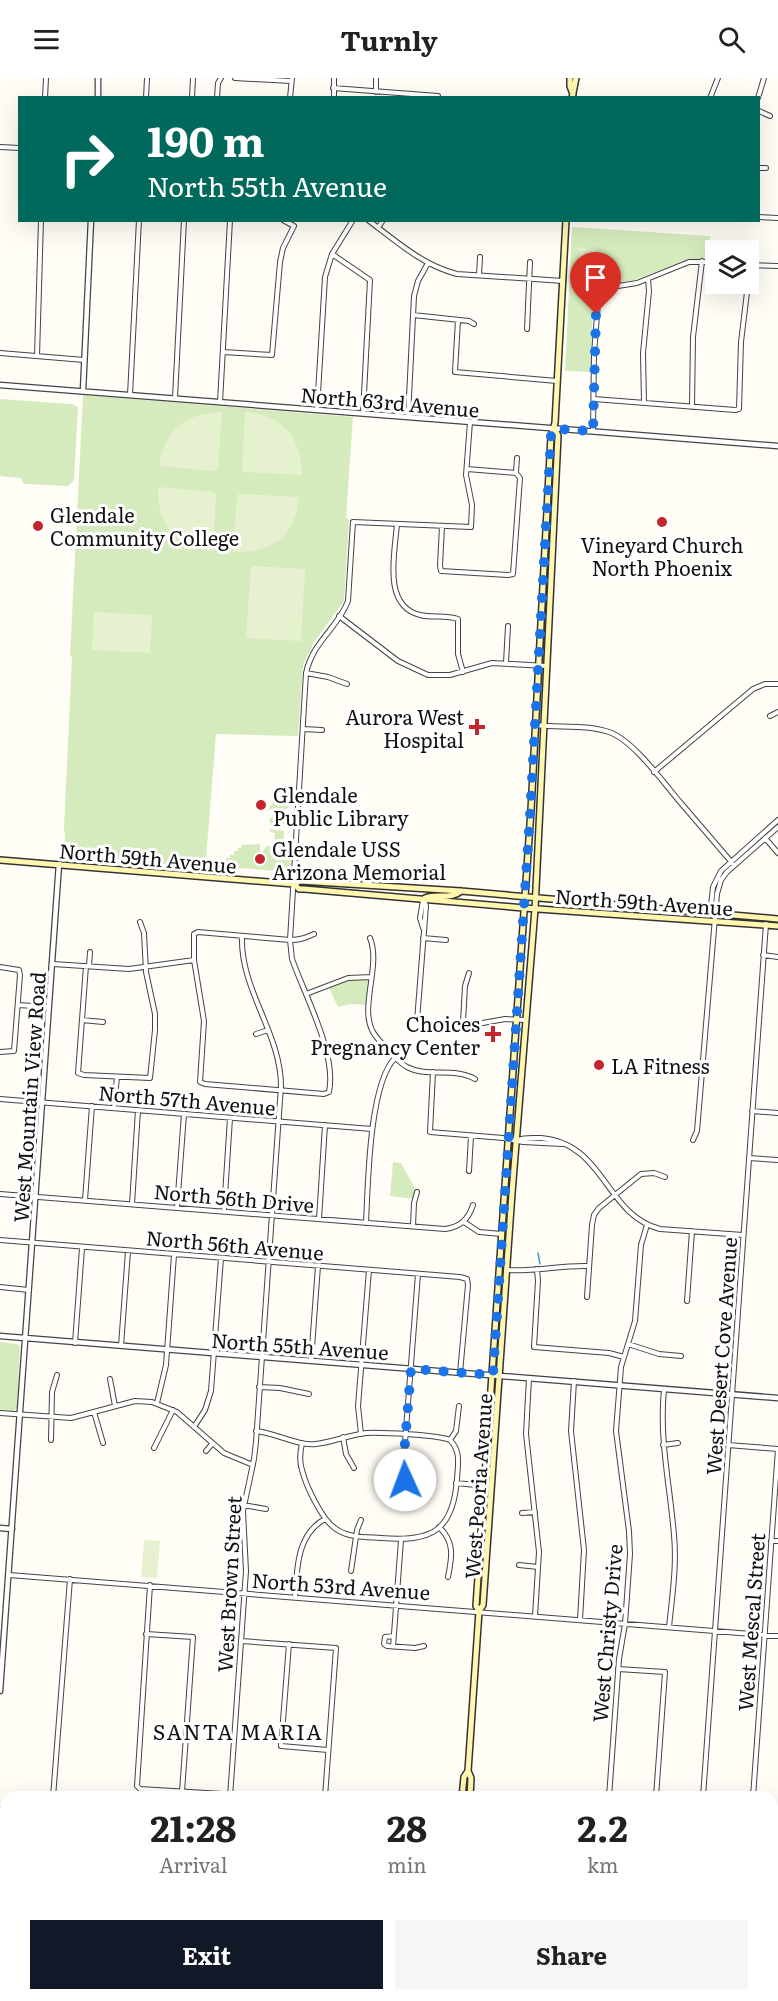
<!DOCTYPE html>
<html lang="en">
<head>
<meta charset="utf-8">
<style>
  :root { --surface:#fff; --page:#f6f6f6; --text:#202124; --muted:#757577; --accent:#111827 }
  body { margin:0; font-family:Literata,serif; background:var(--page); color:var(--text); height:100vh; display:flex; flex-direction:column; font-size:22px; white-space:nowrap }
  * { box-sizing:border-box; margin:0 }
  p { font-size:20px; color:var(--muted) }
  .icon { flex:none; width:33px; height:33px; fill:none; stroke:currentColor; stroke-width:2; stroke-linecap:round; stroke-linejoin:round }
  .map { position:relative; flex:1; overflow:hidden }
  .drawer { position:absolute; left:0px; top:1713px; width:778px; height:210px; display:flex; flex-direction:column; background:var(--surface); border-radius:18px 18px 0 0; box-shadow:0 6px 24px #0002 }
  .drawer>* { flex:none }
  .top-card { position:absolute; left:18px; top:18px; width:742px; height:126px; border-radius:0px; box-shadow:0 6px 24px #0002; background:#00695c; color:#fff; overflow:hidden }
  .tools { position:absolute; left:705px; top:162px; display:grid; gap:12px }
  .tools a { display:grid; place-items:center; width:54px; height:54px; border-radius:0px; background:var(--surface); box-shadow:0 6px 24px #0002; font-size:30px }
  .pin { position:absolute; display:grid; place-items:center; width:51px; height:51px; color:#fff; margin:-62px -26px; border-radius:50% 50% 50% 0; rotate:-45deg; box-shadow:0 0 6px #0007 }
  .pin .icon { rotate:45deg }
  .me { position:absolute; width:66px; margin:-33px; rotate:358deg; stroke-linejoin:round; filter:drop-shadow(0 0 4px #0008) }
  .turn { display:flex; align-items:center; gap:21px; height:126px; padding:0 30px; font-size:27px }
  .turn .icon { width:78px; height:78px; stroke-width:2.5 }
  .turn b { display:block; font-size:42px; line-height:51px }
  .eta { display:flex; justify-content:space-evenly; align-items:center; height:102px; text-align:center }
  .eta b { font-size:36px; font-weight:700; line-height:42px }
  .button { display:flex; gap:12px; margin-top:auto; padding:12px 30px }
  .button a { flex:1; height:69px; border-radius:0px; background:var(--accent); color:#fff; font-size:24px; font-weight:700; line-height:69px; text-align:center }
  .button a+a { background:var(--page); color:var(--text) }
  header { display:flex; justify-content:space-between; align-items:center; height:78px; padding:0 30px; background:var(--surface); font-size:27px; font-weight:700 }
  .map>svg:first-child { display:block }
</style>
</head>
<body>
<header><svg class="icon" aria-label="menu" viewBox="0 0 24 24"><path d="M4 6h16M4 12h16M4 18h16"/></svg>Turnly<svg class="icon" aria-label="search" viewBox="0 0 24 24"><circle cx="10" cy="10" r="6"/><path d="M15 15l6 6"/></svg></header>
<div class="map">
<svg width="778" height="1923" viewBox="0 0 778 1923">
  <rect width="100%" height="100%" fill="#fffdf5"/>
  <!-- green -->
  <path fill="#d5ebbd" d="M 572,149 L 710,158 L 708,180 L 686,182 L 634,202 L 595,207 L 593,212 L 591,294 L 565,293 Z
    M 83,317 L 353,339 L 346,439 L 349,442 L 344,523 L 314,564 L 303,587 L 298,658 L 216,656 L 205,793 L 67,782 L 64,779 L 65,759 L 64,751 L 72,579 L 70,578 Z
    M 0,321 L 72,326 L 78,329 L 74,402 L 68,408 L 24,406 L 21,400 L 0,398 Z
    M 282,717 L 293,718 L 293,725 L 286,731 L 285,746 L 271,747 L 269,741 L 273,738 L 273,732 L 269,731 L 270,728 Z
    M 269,751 L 284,753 L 283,770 L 291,778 L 290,794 L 226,789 L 226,780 L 230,780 L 230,777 L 234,777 L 234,773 L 238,773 L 238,770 L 241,770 L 242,767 L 260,766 L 260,778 L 266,768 L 274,768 L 275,755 L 271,754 Z
    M 371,899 L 369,927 L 350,926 L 338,929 L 328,908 L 348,900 Z
    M 393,1084 L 401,1085 L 417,1114 L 415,1121 L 390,1118 Z
    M 0,1264 L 17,1266 L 20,1268 L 17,1330 L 14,1333 L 0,1332 Z"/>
  <!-- pitch -->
  <path fill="#e6f2cf" d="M 580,170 L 597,171 L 597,180 L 600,181 L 599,192 L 578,190 Z
    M 222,334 L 218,390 L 216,393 L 159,388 C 165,352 185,335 222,334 Z
    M 245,334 C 284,338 301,359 302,397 L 244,394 L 242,391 Z
    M 158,409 L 213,414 L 216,417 L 213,473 C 175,470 157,446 158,409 Z
    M 239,416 L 299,419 C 296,459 271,475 233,474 L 237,419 Z
    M 251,488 L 305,491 L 301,563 L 246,560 Z
    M 94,534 L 152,537 L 150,575 L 92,572 Z
    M 144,1462 L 160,1463 L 157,1500 L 141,1499 Z"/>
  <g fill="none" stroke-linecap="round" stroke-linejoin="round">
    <!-- stream -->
    <path stroke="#3f96cf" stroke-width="1.5" d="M 538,1175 L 540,1186"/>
    <!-- minor casing -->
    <g stroke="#444" stroke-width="6">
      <path id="minor" d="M 235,0 L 291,3
        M 333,10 L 438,18
        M 376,14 L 376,0
        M 45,20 L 46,0
        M 146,20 L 147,0
        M 192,20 L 193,0
        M 217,20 L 218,5 L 221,0
        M 290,20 L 292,0
        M 334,20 L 334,0
        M 710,20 L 718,0
        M 758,20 L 764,0
        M 759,33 L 770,38
        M 0,69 L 20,70
        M 759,90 L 766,90
        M 759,139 L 778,140
        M 368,142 C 396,163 422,187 457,196 L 563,203
        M 378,150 L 383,142
        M 332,176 L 370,202 L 363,335
        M 748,187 L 778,188
        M 479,197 L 480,179
        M 748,204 L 751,187
        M 413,237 L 469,243 L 474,246
        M 458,242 L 455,294 L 557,303
        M 527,251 L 530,184
        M 223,274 L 272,277 L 280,184 L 283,170 L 294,148 L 283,142
        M 0,275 L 84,282
        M 37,278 L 41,142
        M 130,317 L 139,142
        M 175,320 L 184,142
        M 594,321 L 735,332 L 739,331 L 741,264 L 748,206
        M 220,324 L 230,142
        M 644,325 L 643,275 L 649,213 L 648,201
        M 692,329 L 693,259 L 702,183
        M 317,332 L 325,199 L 332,176 L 353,142
        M 408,339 L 414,218 L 418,203 L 428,185
        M 593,353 L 594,276 L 599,211 L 637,205 L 689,184 L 716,184
        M 516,394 L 517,380
        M 397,446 C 395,474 382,528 420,537 C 432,540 446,537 458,541 L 458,576 L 463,594
        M 442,448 L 440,488 L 441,493 L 508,497 L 513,496 L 520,400 L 516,395 L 467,391
        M 339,538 L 398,583 L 428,597 L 450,597 L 492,585 L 547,588
        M 506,585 L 508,548
        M 306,595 L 328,599 L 347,606
        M 770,638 L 778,634
        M 536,647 C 559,650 586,646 609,654 C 633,662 663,704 680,724 C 698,745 716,766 734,787
        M 303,651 L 322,652
        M 654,694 L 753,611 L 765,606 L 778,606
        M 765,760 L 778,775
        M 424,821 L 426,828 L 417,943 L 421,945 L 459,948
        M 710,837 L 713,809 L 721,793 L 778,742
        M 423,850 L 420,840 L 423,822
        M 314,856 C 305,860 300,862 290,862 L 198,854 L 194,856 L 194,882 L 204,943 L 200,1004 L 205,1006 L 324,1016 L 329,1014 C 337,976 305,918 292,881 L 290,862 L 306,595 C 313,563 338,550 348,523 L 353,444 L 471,449 L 472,427 L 466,397 L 470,344
        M 370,860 C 381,887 360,928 372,952 C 375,959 381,964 386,970 C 393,977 398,984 407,989 C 428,1000 454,989 475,1001
        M 423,860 L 446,862
        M 763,877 L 778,879
        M 53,886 L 129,891 L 194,882
        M 86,888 L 78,995 L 84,997 L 150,1000 L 155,952 L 155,936 L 146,894 L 144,855 L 140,844
        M 89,888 L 90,874
        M 0,889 L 19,892 L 20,897 L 14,973 L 0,974
        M 306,916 L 348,900 L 371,899
        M 18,927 L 49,929
        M 82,942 L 103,944
        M460 947a3 3 0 1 1 6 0a3 3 0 1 1-6 0Z
        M 463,944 L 465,908 L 469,895
        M 466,948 L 505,941 L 526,942
        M 256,956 L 268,952
        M 433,994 L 430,1054 L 503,1060 L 523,1064 L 562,1066
        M 0,1021 L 372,1051
        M 114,1030 L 117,999
        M 752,1033 L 778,1035
        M 518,1062 C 525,1059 532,1060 541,1060 C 605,1065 605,1137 660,1151 L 743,1157
        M 693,1062 L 697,1053 L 717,816 L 721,802 L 727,794 L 778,749
        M 749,1080 L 778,1082
        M 469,1093 L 471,1058
        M 0,1116 L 445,1151 C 460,1149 468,1142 473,1127
        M 85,1122 L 92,1028
        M 132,1126 L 138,1032
        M 177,1130 L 184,1036
        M 224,1133 L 230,1040
        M 319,1141 L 325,1047
        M 464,1144 L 479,1154 L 502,1156
        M 366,1145 C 368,1107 369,1006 395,980
        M 413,1148 L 414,1125 L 417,1114
        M 0,1162 L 460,1199 L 467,1201 L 468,1207 L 460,1295
        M 537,1191 L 538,1203 L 534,1269 L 609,1275 L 624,1279
        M 507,1192 C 534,1194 560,1187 589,1188
        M 0,1209 L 29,1212
        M 587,1219 L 592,1147 L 594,1137 L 599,1130 L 641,1096 L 654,1095 L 665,1099
        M 687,1223 L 692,1153
        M 75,1265 L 82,1170
        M 628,1266 L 659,1276 L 681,1278
        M 121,1268 L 128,1173
        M 311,1283 L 318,1188
        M 529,1300 L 526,1356 L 539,1474 L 535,1538
        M 110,1301 L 115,1328
        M 574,1303 L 571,1353 L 584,1472 L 580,1542
        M 259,1309 L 280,1310 L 309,1316
        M 664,1311 C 659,1362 670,1407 674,1457 C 677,1488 672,1519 669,1549
        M 157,1325 L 166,1287 L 174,1177
        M 94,1334 L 103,1365
        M 0,1335 L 71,1340 L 135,1323 L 152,1324 L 177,1334 L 224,1375 L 253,1387
        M 194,1349 L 205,1332 L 211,1313 L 221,1180
        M 256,1353 C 275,1355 298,1368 316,1366 C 333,1364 349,1357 366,1355 C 380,1354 439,1357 450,1362
        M 361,1356 L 358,1328 L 369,1192
        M 343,1359 L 346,1376 L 354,1390
        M 51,1362 L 52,1314 L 57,1297
        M 450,1362 L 456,1353 L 459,1328
        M 302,1365 C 300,1374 299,1383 302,1392 C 306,1408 322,1442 336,1451 C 349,1460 366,1459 381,1460 C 431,1464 453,1454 457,1401 C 458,1386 461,1373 450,1362
        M 663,1367 L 678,1365
        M 728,1367 L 778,1371
        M 154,1370 L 173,1332
        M 206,1373 L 212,1366
        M 456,1405 L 486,1408
        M 406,1412 L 404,1377 L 418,1196
        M 243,1427 L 266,1431
        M 522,1435 L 535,1434
        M 439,1449 C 455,1464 452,1479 448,1499
        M 771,1463 L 778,1463
        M 519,1487 L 538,1489
        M 351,1493 L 357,1452 L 361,1442
        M 9,1497 L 778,1558
        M 150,1507 L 137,1708 L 140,1711 L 271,1719
        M 295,1519 C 297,1490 297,1456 325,1441
        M 146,1556 L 193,1559 L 182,1714
        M 394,1558 L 385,1559 L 384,1566 L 387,1568 L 415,1570 L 424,1568
        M 241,1563 L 336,1570 L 325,1719
        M 289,1566 L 281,1668 L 328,1672
        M 393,1569 L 401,1462
        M 618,1591 L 665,1594 L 656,1719
        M 53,1719 L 70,1501
        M 230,1719 L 246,1493 L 243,1433 L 254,1381 L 256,1364 L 281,1008 C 281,955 240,912 242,858
        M 609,1719 L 619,1581 L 625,1546 L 630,1476 L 629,1453 L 616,1353 L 621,1289 L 635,1243 L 641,1167 L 647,1147
        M 703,1719 L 766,846
        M 753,1719 L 778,1371
        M 772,1759 L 778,1759
        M 0,1768 L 6,1769
        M 0,1818 L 6,1819
        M 0,1873 L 6,1873
        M 70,1917 L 72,1923
        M 121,1917 L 123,1923
        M 506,1917 L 581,1923
        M 598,1917 L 599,1923
        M 42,1923 L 63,1917
        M 216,1923 L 216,1917
        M 262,1923 L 262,1917
        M 306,1923 L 306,1917
        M 363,1923 L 364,1917
        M 412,1923 L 413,1917
        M 486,1923 L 486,1917
        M 643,1923 L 644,1917
        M 689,1923 L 690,1917
        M 737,1923 L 737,1917"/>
    </g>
    <!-- tertiary casing -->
    <g stroke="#444" stroke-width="7">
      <path id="tertiary" d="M 98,20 L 98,0
        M 0,307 L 778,368
        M 83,313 L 91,142
        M 0,1258 L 778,1320
        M 0,1450 L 12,1451
        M 0,1613 L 59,786"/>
    </g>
    <!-- secondary casing -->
    <g stroke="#333" stroke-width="8">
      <path id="secondary" d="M 570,0 L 570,8 L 573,16
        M 572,20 L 576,0
        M 0,782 L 294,806 L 300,803 L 461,813 L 778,841
        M 294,806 L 299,811 L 304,811 L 524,830 L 778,848
        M 425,820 C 436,815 451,822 461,813
        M 479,1533 L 483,1527 L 512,1115 L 535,831 L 558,358 L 555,351
        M 468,1693 L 471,1700 L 470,1719
        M 462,1719 L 464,1699 L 468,1693 L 479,1533 L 476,1528 L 531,732 L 551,358 L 555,345 L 566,142
        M 452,1923 L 452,1917"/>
    </g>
    <!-- primary casing -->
    <g stroke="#222" stroke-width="8">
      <path id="primary" d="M 0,1733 L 6,1733
        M 772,1794 L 778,1794"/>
    </g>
    <!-- minor -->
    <use href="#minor" stroke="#fff" stroke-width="4"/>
    <!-- tertiary -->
    <use href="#tertiary" stroke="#fff" stroke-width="4.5"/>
    <!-- secondary -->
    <use href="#secondary" stroke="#fff6b0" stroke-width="5"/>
    <!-- primary -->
    <use href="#primary" stroke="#f9d66b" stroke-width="6"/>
  </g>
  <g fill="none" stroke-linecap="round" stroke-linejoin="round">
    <!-- route -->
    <path stroke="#1a73e8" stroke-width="10" stroke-dasharray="0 18" d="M 405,1402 L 404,1377 L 411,1291 L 493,1297 L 530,737 L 551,358 L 555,351 L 593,353 L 596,236"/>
  </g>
  <!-- markers -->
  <g fill="#c4262e" stroke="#fff" stroke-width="2">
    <circle cx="662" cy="444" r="6"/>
    <circle cx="38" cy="448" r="6"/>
    <path d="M474 640h6v6h6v6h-6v6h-6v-6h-6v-6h6z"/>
    <circle cx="261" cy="727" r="6"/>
    <circle cx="260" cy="781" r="6"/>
    <path d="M490 947h6v6h6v6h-6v6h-6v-6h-6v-6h6z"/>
    <circle cx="599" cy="987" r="6"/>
  </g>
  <g text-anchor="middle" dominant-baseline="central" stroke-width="6" stroke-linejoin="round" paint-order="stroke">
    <!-- street labels -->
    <g font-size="20" fill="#111" stroke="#fff">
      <text transform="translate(390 323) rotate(5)">North 63rd Avenue</text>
      <text transform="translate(148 779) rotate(5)">North 59th Avenue</text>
      <text transform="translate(644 823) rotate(4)">North 59th Avenue</text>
      <text transform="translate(28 1019) rotate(-86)">West Mountain View Road</text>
      <text transform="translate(187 1021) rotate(5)">North 57th Avenue</text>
      <text transform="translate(234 1119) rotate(5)">North 56th Drive</text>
      <text transform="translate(235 1166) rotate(5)">North 56th Avenue</text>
      <text transform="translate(300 1267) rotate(4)">North 55th Avenue</text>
      <text transform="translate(720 1278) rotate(-86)">West Desert Cove Avenue</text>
      <text transform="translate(477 1408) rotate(-86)">West Peoria Avenue</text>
      <text transform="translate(228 1506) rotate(-87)">West Brown Street</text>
      <text transform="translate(341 1507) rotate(4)">North 53rd Avenue</text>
      <text transform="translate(750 1544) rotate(-86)">West Mescal Street</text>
      <text transform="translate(606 1555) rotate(-85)">West Christy Drive</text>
    </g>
    <!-- poi labels -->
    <g font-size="20" fill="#111" stroke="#fff" text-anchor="start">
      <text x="50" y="436">Glendale<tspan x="50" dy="23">Community College</tspan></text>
      <text x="662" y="466" text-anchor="middle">Vineyard Church<tspan x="662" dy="23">North Phoenix</tspan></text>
      <text x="464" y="638" text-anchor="end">Aurora West<tspan x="464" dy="23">Hospital</tspan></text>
      <text x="273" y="716">Glendale<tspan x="273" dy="23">Public Library</tspan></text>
      <text x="272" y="770">Glendale USS<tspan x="272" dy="23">Arizona Memorial</tspan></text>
      <text x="480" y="945" text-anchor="end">Choices<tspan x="480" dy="23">Pregnancy Center</tspan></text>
      <text x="611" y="987">LA Fitness</text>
    </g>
    <!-- neighbourhood labels -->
    <g font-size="21" letter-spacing="1.5" fill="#111" stroke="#fff">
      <text x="238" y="1652">SANTA MARIA</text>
    </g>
  </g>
</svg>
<div class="tools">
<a><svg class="icon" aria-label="layers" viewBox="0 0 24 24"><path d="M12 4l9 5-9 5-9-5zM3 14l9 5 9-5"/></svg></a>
</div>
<div class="pin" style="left:596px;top:236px;background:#d93025"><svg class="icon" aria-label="arrive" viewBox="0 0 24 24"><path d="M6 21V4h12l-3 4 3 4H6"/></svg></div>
<svg class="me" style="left:405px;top:1402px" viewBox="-20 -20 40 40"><circle r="19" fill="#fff"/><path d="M0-13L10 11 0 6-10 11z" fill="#1a73e8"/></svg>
<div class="top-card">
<div class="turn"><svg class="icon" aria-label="right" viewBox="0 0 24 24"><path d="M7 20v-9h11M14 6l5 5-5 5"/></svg><div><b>190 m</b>North 55th Avenue</div></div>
</div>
<section class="drawer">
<div class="eta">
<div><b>21:28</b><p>Arrival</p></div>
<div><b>28</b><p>min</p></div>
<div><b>2.2</b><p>km</p></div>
</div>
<div class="button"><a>Exit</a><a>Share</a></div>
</section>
</div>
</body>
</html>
